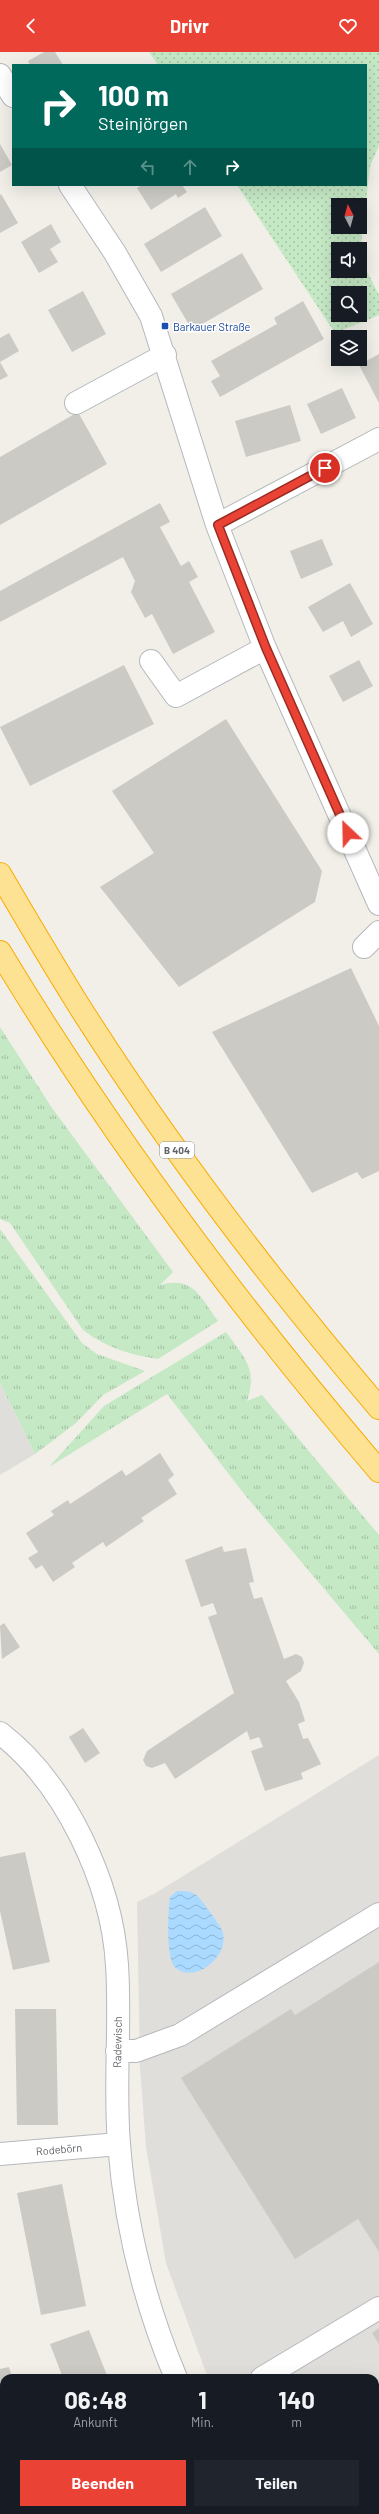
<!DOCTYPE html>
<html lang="de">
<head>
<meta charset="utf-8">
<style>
  :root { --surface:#171b24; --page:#20242c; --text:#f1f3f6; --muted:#9ea1a6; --accent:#ea4335 }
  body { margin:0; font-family:Barlow,sans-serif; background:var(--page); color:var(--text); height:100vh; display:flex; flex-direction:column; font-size:15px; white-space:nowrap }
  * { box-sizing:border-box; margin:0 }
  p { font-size:13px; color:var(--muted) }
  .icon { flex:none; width:22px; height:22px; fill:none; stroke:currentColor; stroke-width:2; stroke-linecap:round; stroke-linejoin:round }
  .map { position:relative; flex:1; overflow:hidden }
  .details { position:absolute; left:0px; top:2322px; width:379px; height:140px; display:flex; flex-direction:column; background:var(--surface); border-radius:12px 12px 0 0; box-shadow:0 4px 16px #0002 }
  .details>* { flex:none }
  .guide { position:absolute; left:12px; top:12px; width:355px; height:122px; border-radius:0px; box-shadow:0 4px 16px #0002; background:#00695c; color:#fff; overflow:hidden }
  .needle { width:26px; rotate:354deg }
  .fabs { position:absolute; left:331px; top:146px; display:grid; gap:8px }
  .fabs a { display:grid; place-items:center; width:36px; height:36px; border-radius:0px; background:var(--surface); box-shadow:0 4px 16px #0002; font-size:20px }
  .pin { position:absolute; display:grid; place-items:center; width:34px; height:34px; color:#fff; margin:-17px; border:2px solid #fff; border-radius:50%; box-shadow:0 1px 4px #0007 }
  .me { position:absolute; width:44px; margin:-22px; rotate:336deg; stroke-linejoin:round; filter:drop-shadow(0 0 3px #0008) }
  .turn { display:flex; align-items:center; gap:14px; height:84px; padding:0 20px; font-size:18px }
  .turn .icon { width:52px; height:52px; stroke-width:2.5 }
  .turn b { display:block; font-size:28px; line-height:34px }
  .lanes { display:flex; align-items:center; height:38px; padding:0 20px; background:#0003; justify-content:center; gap:20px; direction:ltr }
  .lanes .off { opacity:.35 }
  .eta { display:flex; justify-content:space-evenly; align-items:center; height:68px; text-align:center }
  .eta b { font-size:24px; font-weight:700; line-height:28px }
  .primary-button { display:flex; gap:8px; margin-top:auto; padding:8px 20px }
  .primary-button a { flex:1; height:46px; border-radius:0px; background:var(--accent); color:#fff; font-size:16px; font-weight:700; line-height:46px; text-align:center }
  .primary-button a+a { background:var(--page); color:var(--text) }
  header { display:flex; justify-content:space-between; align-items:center; height:52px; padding:0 20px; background:var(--accent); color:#fff; font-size:18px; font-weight:700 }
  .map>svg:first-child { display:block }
</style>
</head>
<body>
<header><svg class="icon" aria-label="back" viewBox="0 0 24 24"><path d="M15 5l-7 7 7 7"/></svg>Drivr<svg class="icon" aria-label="heart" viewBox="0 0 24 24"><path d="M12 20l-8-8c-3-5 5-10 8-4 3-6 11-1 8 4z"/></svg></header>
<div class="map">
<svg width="379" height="2462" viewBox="0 0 379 2462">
  <defs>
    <pattern id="grass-tufts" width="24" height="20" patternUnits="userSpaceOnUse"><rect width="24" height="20" fill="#c5e8c5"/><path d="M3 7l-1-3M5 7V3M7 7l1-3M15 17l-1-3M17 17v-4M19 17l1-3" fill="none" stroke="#a3c0a4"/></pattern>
    <pattern id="garden-dots" width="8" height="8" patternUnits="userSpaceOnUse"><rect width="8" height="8" fill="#c5e8c5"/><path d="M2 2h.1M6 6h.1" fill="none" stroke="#a3c0a4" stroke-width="1.8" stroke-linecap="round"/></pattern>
    <pattern id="water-waves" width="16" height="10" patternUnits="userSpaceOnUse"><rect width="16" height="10" fill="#aadaff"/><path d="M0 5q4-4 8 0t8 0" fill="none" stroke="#8eb4d2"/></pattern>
  </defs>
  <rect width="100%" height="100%" fill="#f1efe8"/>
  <!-- industrial -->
  <path fill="#e0deda" d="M 0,1331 L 35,1402 L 0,1423 Z
    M 379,1703 L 379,2462 L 282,2462 L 279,2458 L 375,2458 L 375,2326 L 208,2326 L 166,2211 L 146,2095 L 140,2015 L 137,1850 L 154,1842 Z"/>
  <!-- grass -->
  <path fill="url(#grass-tufts)" d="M 0,975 L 52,1056 L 173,1220 L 160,1233 C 194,1224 200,1245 218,1269 L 158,1307 C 130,1303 105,1295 83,1278 L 10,1171 L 0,1167 Z
    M 0,1177 L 82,1291 L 97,1302 L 145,1319 L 103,1343 L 76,1371 L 35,1402 L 0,1331 Z
    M 226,1280 C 244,1305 258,1317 247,1349 L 262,1343 L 379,1483 L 379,1602 L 245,1443 L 167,1342 L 49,1415 L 104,1354 Z"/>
  <!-- garden -->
  <path fill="url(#garden-dots)" fill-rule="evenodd" d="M 149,0 L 379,0 L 379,94 L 370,114 L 360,201 L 360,197 L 338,197 L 338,219 L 360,219 L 360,206 L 379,243 L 379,263 L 335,281 L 237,133 L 366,133 L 366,13 L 158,13 ZM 338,153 L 360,153 L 360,175 L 338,175 ZM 338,241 L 360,241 L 360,263 L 338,263 Z"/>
  <!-- water -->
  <path fill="url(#water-waves)" d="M 177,1839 C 197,1838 199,1845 210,1860 C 214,1866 221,1874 223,1881 C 229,1906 192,1934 174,1914 C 166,1904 168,1858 170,1845 Z"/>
  <!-- building -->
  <path fill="#cccac5" d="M 44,0 L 55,0 L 63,13 L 30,13 L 28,9 Z
    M 0,92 L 12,113 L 0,120 Z
    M 142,133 L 182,133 L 187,140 L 178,146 L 176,142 L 151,158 L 137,136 Z
    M 1,142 L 18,171 L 0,181 L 0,143 Z
    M 205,155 L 222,184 L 161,220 L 144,192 Z
    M 51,172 L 61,190 L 50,197 L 58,210 L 39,221 L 21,190 Z
    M 242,201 L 263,237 L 192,278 L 171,242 Z
    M 83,239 L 106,282 L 72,300 L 48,258 Z
    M 303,249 L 324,287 L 220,345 L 211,329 L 220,324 L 211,309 L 277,272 L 274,266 Z
    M 9,281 L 19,299 L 0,310 L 8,324 L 0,328 L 0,286 Z
    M 379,302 L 379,351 L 359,313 Z
    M 342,336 L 356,366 L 321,382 L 307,352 Z
    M 290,353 L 301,389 L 246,405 L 235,369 Z
    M 78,360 L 107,412 L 0,473 L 0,405 Z
    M 160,451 L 170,470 L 160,475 L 181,514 L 189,509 L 198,525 L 189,530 L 215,580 L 173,602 L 152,562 L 145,566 L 131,540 L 135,529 L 123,505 L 0,570 L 0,539 Z
    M 322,487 L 333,513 L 301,527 L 290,499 Z
    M 350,531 L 373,572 L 351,585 L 343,569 L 323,580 L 308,555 Z
    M 359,608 L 373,634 L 343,650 L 329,624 Z
    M 124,613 L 154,672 L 30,734 L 0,675 Z
    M 226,667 L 322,819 L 315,850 L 179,935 L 100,835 L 154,801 L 112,739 Z
    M 351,916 L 379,974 L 379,1119 L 362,1127 L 357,1120 L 312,1141 L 212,980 Z
    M 160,1401 L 174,1423 L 168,1428 L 177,1442 L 141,1466 L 144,1469 L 106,1495 L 103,1490 L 72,1511 L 75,1515 L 53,1530 L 42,1513 L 36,1517 L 28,1506 L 38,1500 L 26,1481 L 54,1463 L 51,1459 L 68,1448 L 70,1452 L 122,1418 L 126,1424 Z
    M 222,1494 L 224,1500 L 246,1496 L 254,1530 L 249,1531 L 254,1547 L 262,1545 L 284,1607 L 296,1602 L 302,1605 L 304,1611 L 301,1619 L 286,1629 L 299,1650 L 305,1669 L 298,1672 L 303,1687 L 308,1686 L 321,1712 L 301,1721 L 303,1727 L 265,1739 L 251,1699 L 263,1695 L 259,1685 L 250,1688 L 247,1679 L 175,1727 L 165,1711 L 152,1716 L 146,1714 L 143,1708 L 147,1699 L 234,1641 L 208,1565 L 217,1562 L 213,1551 L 201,1555 L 185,1508 Z
    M 4,1571 L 20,1595 L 2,1607 L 0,1574 Z
    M 83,1676 L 100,1701 L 85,1711 L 69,1685 Z
    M 25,1800 L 50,1910 L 13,1918 L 0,1859 L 0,1805 Z
    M 379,1910 L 379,2200 L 358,2167 L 295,2207 L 181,2026 L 291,1957 L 295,1963 Z
    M 15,1957 L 56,1957 L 58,2073 L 17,2073 Z
    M 62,2132 L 86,2254 L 41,2263 L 17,2141 Z
    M 379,2276 L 379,2292 L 372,2281 Z
    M 89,2278 L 108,2326 L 63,2326 L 50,2292 Z
    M 9,2315 L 12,2326 L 4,2326 L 4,2351 L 0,2352 L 0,2317 Z
    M 4,2377 L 4,2403 L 0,2394 L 0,2379 Z
    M 21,2458 L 38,2458 L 30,2462 L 23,2462 Z
    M 151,2458 L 177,2458 L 179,2462 L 145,2462 Z"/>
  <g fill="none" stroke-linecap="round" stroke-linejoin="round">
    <!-- minor casing -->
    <g stroke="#b5b8bc" stroke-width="24">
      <path id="minor" d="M 0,23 L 13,44
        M 70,133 L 115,201 L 151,264 L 217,473 L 265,596 L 379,852
        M 76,351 L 165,303
        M 217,473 L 379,387
        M 151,609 L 176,644 L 265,596
        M 364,895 L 379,880
        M 0,1681 C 65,1731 112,1831 117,1913 C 121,1972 114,2032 119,2092 C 125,2172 145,2252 176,2326
        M 117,1999 L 136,1999 L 180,1983 L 379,1862
        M 0,2102 L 119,2092
        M 262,2326 L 379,2256
        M 241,2458 L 244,2462
        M 75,2462 L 81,2458"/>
    </g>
    <!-- highway casing -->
    <g stroke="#f9ab00" stroke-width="24">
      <path id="highway" d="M 0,822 C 25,865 50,907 76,949 C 166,1092 270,1228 379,1356
        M 0,900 C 111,1084 240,1256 379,1419"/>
    </g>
    <!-- minor -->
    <use href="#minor" stroke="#fff" stroke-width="22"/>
    <!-- highway -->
    <use href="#highway" stroke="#fde293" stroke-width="22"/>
  </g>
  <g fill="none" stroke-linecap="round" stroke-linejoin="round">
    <!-- route casing -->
    <g stroke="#982c22" stroke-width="10">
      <path id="route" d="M 325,416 L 218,473 L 266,596 L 348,781"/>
    </g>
    <!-- route -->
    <use href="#route" stroke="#ea4335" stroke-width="7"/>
  </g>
  <!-- markers -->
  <rect fill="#1a4fb4" stroke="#fff" stroke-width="1.5" x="161" y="270" width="8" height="8" rx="2"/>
  <g text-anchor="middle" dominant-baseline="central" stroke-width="3" stroke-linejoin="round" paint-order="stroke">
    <!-- shield labels -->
    <rect fill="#fff" stroke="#8f9295" stroke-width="1" x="160" y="1090" width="34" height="16" rx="3"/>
    <g font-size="10" font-weight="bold" fill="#5f6368">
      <text x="177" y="1098">B 404</text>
    </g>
    <!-- transit labels -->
    <g font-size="11" fill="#164399" stroke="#fff" text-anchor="start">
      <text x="173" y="274">Barkauer Straße</text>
    </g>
    <!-- street labels -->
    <g font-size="11" fill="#5f6368" stroke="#fff">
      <text transform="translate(117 1990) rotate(-89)">Radewisch</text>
      <text transform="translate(59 2097) rotate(-5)">Rodebörn</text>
    </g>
  </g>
</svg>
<div class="fabs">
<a><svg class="needle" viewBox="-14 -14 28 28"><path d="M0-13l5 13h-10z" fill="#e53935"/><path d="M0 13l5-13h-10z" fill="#9ea1a6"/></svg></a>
<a><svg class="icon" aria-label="sound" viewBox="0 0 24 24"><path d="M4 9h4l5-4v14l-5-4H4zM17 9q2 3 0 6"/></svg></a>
<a><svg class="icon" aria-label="search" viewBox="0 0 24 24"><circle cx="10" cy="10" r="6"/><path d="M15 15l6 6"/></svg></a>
<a><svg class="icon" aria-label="layers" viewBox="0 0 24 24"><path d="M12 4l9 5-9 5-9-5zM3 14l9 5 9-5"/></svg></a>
</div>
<div class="pin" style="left:325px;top:416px;background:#d93025"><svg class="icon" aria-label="arrive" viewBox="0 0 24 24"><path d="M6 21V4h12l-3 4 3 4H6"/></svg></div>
<svg class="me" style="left:348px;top:781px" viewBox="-20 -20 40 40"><circle r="19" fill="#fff"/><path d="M0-13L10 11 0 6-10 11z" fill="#ea4335"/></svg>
<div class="guide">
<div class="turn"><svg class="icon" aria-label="right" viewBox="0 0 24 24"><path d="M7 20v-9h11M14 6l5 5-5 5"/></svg><div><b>100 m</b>Steinjörgen</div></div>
<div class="lanes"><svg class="icon off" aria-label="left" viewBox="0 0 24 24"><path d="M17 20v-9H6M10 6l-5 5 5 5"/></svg><svg class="icon off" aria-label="ahead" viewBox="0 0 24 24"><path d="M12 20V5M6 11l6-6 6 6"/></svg><svg class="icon" aria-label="right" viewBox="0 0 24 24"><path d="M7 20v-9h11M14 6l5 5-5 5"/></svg></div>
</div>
<section class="details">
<div class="eta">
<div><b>06:48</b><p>Ankunft</p></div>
<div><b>1</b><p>Min.</p></div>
<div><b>140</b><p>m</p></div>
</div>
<div class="primary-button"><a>Beenden</a><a>Teilen</a></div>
</section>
</div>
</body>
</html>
